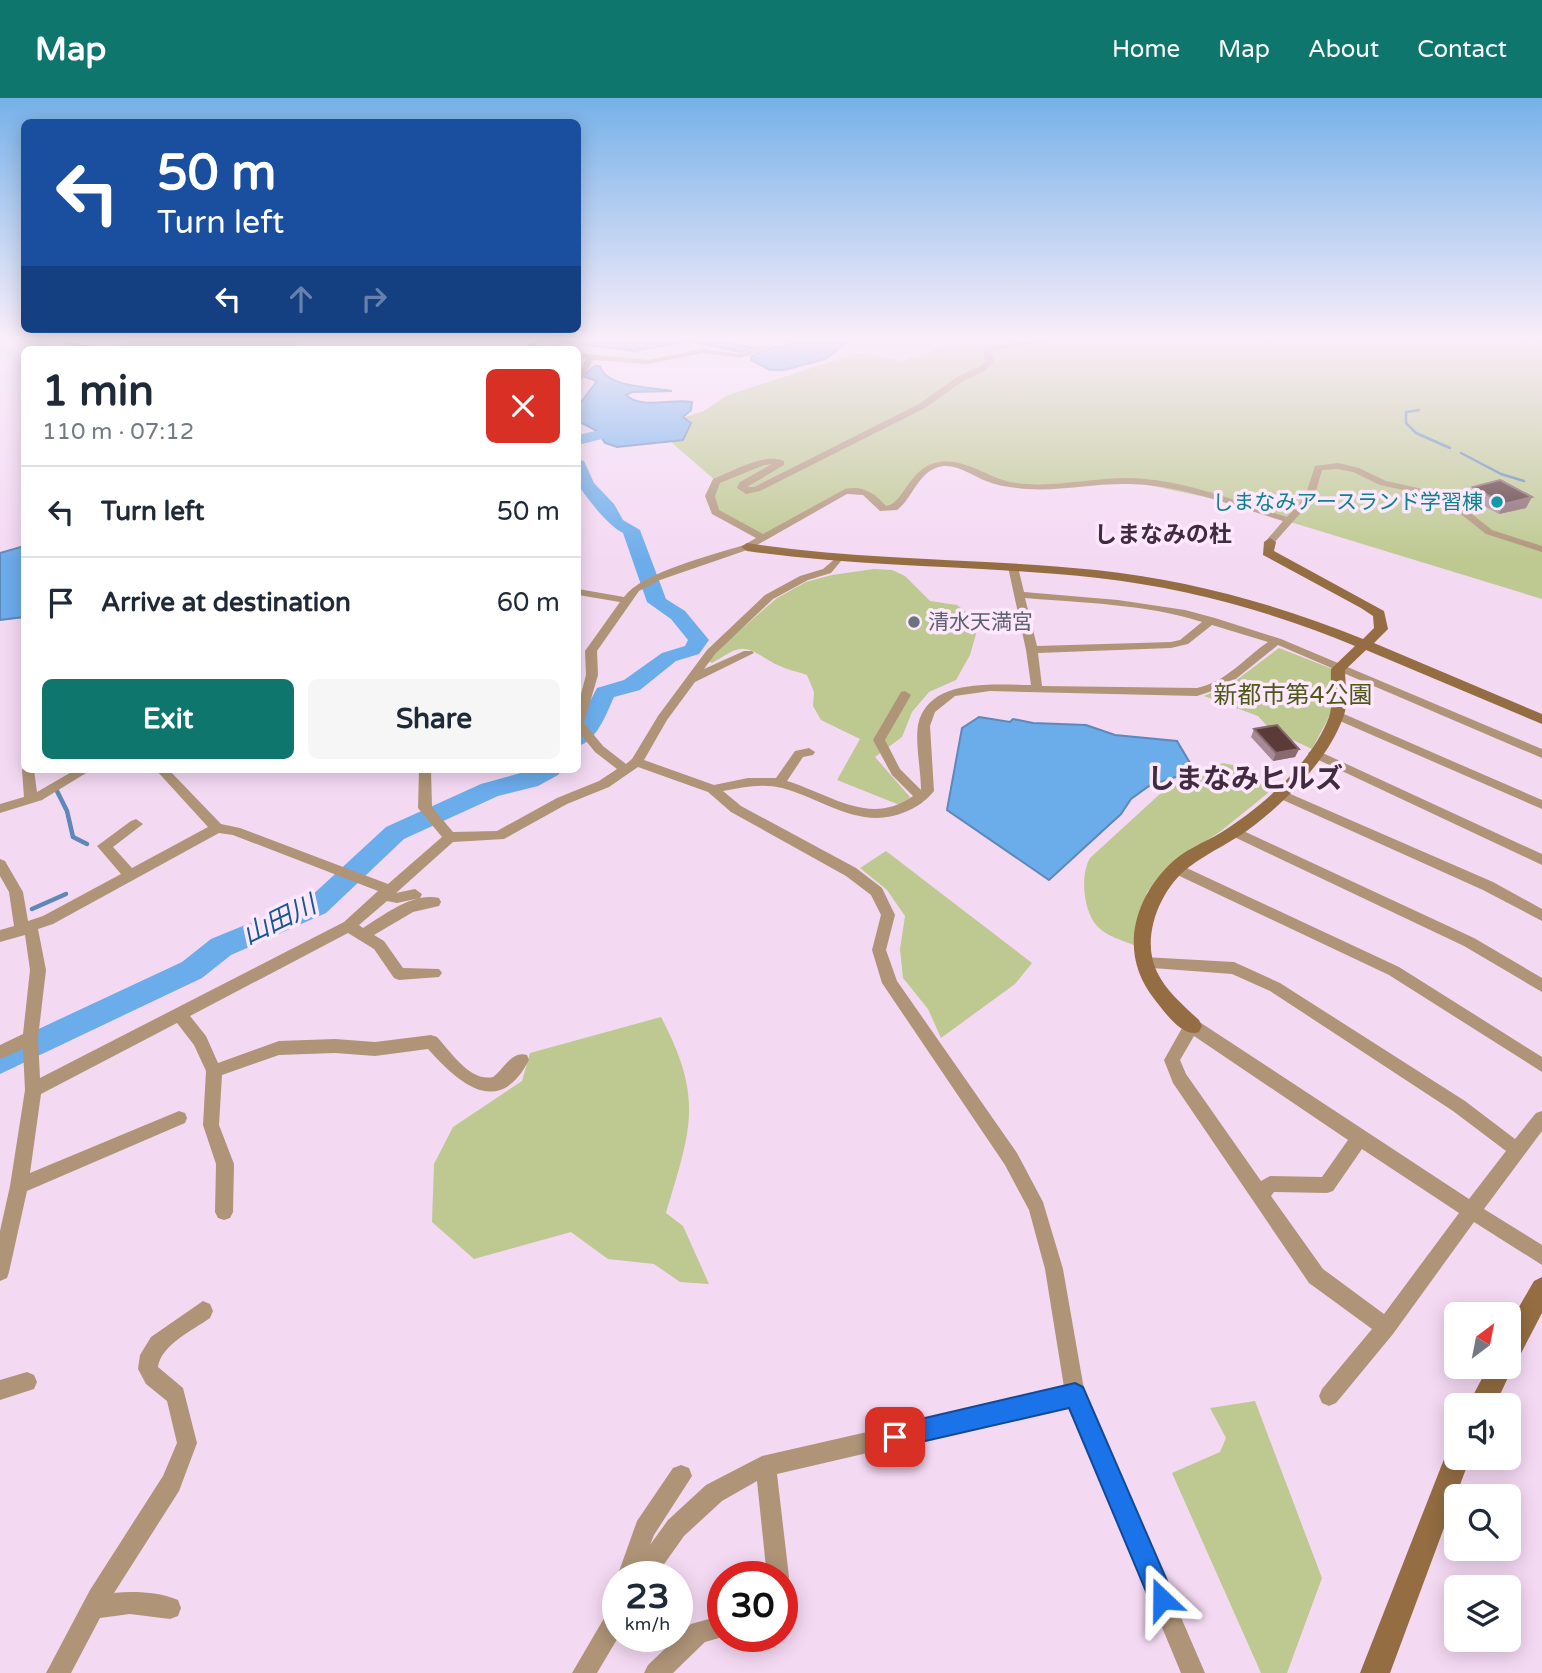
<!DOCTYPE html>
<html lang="en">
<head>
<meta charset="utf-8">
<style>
  :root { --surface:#fff; --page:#f6f6f7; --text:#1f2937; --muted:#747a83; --line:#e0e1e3; --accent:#0f766e }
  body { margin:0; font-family:"Varela Round","Noto Sans JP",sans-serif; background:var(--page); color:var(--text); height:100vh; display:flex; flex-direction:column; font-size:26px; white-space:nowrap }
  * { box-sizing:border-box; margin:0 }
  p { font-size:23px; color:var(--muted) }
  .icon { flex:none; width:38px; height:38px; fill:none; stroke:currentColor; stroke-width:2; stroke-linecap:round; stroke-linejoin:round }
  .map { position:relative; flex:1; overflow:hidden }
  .side { position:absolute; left:21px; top:248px; width:560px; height:427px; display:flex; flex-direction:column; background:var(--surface); border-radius:10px; box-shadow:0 4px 18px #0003 }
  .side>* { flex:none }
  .top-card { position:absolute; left:21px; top:21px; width:560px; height:214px; border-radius:10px; box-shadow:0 4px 18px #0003; background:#1a4fa0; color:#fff; overflow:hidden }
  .needle { width:46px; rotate:32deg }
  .buttons { position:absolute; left:1444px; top:1204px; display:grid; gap:14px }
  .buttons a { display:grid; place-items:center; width:77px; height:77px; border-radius:10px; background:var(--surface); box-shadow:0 4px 18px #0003; font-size:35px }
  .speed { position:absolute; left:602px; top:1463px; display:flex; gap:14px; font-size:35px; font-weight:700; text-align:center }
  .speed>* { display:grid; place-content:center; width:91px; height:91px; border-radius:50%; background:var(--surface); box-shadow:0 4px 18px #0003; line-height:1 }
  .speed small { font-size:18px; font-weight:400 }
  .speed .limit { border:10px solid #d22; background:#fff; color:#111 }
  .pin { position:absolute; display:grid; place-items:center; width:60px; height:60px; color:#fff; margin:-30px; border-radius:14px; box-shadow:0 4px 10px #0006 }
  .me { position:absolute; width:77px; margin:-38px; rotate:337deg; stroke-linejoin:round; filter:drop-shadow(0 0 5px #0008) }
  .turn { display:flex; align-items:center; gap:24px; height:147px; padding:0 21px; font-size:32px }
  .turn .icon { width:91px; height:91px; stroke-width:2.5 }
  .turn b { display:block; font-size:49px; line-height:60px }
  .lanes { display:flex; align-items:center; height:66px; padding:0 21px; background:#0003; justify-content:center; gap:35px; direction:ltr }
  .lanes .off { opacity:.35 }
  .round { display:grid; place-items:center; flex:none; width:74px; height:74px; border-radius:10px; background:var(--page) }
  .head { display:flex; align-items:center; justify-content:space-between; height:119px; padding:0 21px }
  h1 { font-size:42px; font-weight:700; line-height:52px }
  .cta { display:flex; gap:14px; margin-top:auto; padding:14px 21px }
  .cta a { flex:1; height:80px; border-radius:10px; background:var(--accent); color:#fff; font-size:28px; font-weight:700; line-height:80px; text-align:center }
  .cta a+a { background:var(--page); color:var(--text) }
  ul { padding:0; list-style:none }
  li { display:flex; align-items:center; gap:21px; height:91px; padding:0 21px; border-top:2px solid var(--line) }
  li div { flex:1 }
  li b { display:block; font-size:26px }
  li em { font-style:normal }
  header { display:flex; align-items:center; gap:42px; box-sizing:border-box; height:98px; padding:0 35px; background:var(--accent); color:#fff }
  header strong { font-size:33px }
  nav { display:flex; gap:38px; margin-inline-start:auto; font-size:24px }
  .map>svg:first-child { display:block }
</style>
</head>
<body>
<header>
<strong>Map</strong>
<nav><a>Home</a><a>Map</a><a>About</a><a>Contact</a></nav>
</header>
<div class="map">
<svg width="1542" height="1575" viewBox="0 0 1542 1575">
  <rect width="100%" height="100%" fill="#f4d9f3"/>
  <!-- green -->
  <path fill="#bdc990" d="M 130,243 L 305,243 L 283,252 L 112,250 Z
    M 948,243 L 1542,243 L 1542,501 L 1219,402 L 1129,383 L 1040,388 L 1002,386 L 970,369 L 939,365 L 922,376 L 902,406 L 883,411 L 877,399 L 853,392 L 761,439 L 715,414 L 710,398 L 716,383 L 671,344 L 677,340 L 670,324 L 704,313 L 728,297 L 858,255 L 903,263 L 947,248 Z
    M 874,471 L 892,472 L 905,478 L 930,503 L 957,507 L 973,519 L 976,536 L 970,557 L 956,582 L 929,594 L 912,614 L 902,639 L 875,659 L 910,699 L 902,708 L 837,682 L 860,641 L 821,622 L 813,608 L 814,594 L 807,577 C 795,573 781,570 770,563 C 741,545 741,548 712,565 L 706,562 L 777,500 L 806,484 L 832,477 Z
    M 1279,550 L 1335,572 L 1331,615 L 1312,651 L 1271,632 L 1258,618 L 1204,598 L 1230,587 Z
    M 1223,665 L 1248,670 L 1268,695 L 1221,733 L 1173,765 L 1147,794 L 1136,848 C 1124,843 1106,838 1097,828 C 1083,812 1080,777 1090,760 L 1173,684 L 1191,688 L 1210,671 Z
    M 886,753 L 1032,865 L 1015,886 L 941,940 L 928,911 L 903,880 L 900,851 L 905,818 L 887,792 L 860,770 Z
    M 661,919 C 704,1001 691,1031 666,1115 L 683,1128 L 709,1186 L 680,1184 L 654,1166 L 608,1161 L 571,1134 L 474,1161 L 432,1124 L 434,1066 L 453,1029 L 522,983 L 530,955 Z
    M 1255,1303 L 1322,1480 L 1287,1575 L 1261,1575 L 1172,1375 L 1220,1354 L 1226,1340 L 1210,1310 Z"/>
  <!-- water -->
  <path fill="#6baceb" stroke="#5e88b7" stroke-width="2" d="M 551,243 L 723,243 L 753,250 L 740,254 L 689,243 L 634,253 Z
    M 801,243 L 849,243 L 825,261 L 784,272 L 770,272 L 751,262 L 751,259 L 768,251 Z
    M 595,268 L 600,268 C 606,290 652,289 672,293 L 632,294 L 626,297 C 642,312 672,300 692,304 L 691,312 L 683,319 L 691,325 L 683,342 L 617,349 L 605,345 L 597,333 L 578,323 L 578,308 L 597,283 L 582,278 Z
    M 24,448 L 24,519 L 0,522 L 0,455 Z
    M 979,619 L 1010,624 L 1013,621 L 1033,625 L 1086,627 L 1115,637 L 1177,643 L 1193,670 L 1188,675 L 1149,688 L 1131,701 L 1121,716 L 1049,782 L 947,712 L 962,630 Z"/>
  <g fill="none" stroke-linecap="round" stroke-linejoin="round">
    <!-- stream-far1 -->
    <path stroke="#5e88b7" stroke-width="2.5" d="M 1419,312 L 1406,314 L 1406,325 L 1416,335 L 1450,350
      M 1461,355 L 1501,376 L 1524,383"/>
    <!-- stream -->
    <path stroke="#5e88b7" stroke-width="4.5" d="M 56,691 L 67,713 L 73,739 L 87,746
      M 32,811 L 66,796"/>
    <!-- river -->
    <path fill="#6baceb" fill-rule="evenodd" d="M 600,332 L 608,337 L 606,340 L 578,347 L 578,337 Z
      M 578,362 L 584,363 L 594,385 L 614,406 L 623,422 L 640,432 L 666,501 L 685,513 L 709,542 L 699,556 L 676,563 L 640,592 L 614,599 C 606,616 597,643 578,648 L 578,626 L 597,590 L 624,582 L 662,555 L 685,548 L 688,542 L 671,521 L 647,504 L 623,435 C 607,427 589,402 578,387 Z
      M 531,672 L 562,672 L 558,677 L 538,688 L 498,698 L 404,741 L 326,815 L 231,857 L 202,880 L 0,976 L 0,949 L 182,864 L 211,841 L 308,801 L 386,729 L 481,686 Z"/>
    <!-- street -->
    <path fill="#af9478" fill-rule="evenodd" d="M 52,243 L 66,243 L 110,252 L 94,252 Z
      M 536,243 L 544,243 L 537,248 L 558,252 L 527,252 L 527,248 Z
      M 1033,243 L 1049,243 L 991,253 L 994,263 L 985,273 L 963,283 L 925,310 L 760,393 L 746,396 L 737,390 L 740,384 L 772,366 L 764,367 L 720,385 L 715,398 L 719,412 L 763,436 L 845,391 C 862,387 875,395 886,408 C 903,407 910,367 940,364 C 967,360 990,382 1016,385 C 1053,390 1090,380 1128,380 C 1183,381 1235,403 1287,419 L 1305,399 L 1315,368 L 1338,365 L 1359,370 L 1386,383 L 1432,393 L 1453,401 L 1492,432 L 1542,448 L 1542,454 L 1486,436 L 1447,405 L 1426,397 L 1380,387 L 1353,374 L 1338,371 L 1322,372 L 1314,400 L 1273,446 L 1270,447 L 1265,444 L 1283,423 C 1233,408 1182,387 1129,386 C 1091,385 1054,395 1017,390 C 1007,389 996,387 986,383 C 970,377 954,363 936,370 C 917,377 912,401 897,412 L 880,413 L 863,397 L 847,396 L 750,451 L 660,482 L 639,493 L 597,553 L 598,577 L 584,625 L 603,648 L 626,666 L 632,661 L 658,618 L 707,552 L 765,497 L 800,478 L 823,471 L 836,460 L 841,463 L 831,475 L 808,482 L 773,501 L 715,556 L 704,571 L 744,553 L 752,553 L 754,555 L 695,584 L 667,622 L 644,662 L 714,687 L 748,680 L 776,680 L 795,653 L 809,650 L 815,654 L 813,657 L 803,659 L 787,683 C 830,696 870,729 913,698 L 892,677 L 873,642 L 901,594 L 905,593 L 911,597 L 885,642 L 900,671 L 921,692 C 921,673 915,645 918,627 C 928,579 995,587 1031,587 L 1026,552 L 1008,469 L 1013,466 L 1018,469 L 1024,494 L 1118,502 L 1185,512 L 1215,520 L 1281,541 L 1542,651 L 1542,660 L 1278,547 L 1227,588 L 1197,598 L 990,593 L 955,598 L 935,614 L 930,628 L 934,693 C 927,702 916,710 905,714 C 860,733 824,701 782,690 C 763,685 742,689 723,693 L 741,708 L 856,770 L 882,790 L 895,817 L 886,852 L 897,883 L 1017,1055 L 1043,1104 L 1063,1171 L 1085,1297 L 1205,1575 L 1181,1575 L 1070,1308 L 777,1376 L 789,1479 L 786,1487 L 782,1488 L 782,1479 L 767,1479 L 757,1383 L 722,1403 L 684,1438 L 655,1479 L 618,1479 L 618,1481 L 617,1479 L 637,1423 L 673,1370 L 681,1367 L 689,1370 L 692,1378 L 654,1437 L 650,1447 L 668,1422 L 706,1387 L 762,1358 L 1064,1289 L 1045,1171 L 1029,1112 L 1005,1067 L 882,885 L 872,852 L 881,817 L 871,797 L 846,778 L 731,714 L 708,694 L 638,669 L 609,689 L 567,706 L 504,741 L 453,744 L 396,795 L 415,791 L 422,796 L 420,800 L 397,805 L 387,803 L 359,827 L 363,830 C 384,817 413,794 439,800 L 441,804 L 439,808 L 413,814 L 374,837 L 384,843 L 403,870 L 439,871 L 442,875 L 439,879 L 399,882 L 394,880 L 374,851 L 348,835 L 190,918 L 206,938 L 218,965 L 279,943 L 335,941 L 375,944 L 431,937 L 437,939 C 451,954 470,984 493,979 C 504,971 512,952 527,957 L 529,962 C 498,1022 458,984 428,951 L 375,958 L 335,955 L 279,957 L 222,977 L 219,1027 L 234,1066 L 233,1114 L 230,1120 L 224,1122 L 218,1120 L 215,1114 L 216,1066 L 203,1027 L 206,973 L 194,947 L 177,925 L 41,996 L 30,1075 L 179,1013 L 185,1015 L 187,1020 L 185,1025 L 27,1093 L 9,1174 L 7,1180 L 0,1183 L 0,1133 L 10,1088 L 25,992 L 23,951 L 0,961 L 0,947 L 23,936 L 30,872 L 25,837 L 0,844 L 0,832 L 14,828 L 9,794 L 0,778 L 0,761 L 5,763 L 23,794 L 28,823 L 43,818 L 121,776 L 97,748 L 131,723 L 136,721 L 143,726 L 113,749 L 132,770 L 208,729 L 156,672 L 169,672 L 221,726 L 240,730 L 388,786 L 442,739 L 418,710 L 419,672 L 431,672 L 432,709 L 453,734 L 497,733 L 557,700 L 599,683 L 617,671 L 595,654 L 578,633 L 578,607 L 586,577 L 585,553 L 620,504 L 578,497 L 578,491 L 624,499 C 642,474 713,457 744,447 L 756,440 L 712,416 L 705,398 L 713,381 C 732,374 765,354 784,363 L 784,367 L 747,389 L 754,389 L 919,306 L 957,279 L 979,269 L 986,263 L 982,254 L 986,249 ZM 1025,500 C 1084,505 1146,506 1202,524 L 1180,542 L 1171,544 L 1037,548 ZM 1212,527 L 1268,544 C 1243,561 1228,583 1197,590 L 1042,588 L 1038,555 L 1171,550 L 1188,546 ZM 219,735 L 233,737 L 378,793 L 344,824 L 40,980 L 38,940 L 46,872 L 38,831 L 53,826 Z
      M 765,247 L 769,249 L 768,251 L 740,260 L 703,255 L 648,266 L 593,262 L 581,283 L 578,283 L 578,276 L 586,261 L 578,259 L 578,255 L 648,262 L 703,251 L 739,256 Z
      M 1337,613 L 1542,702 L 1542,711 L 1333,620 L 1333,614 Z
      M 1314,651 L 1542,756 L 1542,767 L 1310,658 L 1308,655 Z
      M 24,669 L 24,672 L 34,672 L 37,694 L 75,672 L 91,672 L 42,702 L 0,715 L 0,706 L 24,699 L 22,672 Z
      M 1279,691 L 1493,784 L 1542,811 L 1542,823 L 1483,792 L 1274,698 L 1273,695 Z
      M 1235,729 L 1474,840 L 1542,880 L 1542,894 L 1464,848 L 1230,737 L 1228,734 L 1230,731 Z
      M 1176,765 L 1399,869 L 1542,959 L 1542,974 L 1389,877 L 1171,774 L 1169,770 L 1171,766 Z
      M 1144,859 L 1234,864 L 1280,885 L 1465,1003 L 1515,1041 L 1536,1015 L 1542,1013 L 1542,1033 L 1484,1111 L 1542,1147 L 1542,1167 L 1474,1124 L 1393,1236 L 1336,1305 L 1329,1308 L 1322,1305 L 1319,1298 L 1322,1291 L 1372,1231 L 1309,1185 L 1173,985 L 1164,962 L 1186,923 L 1192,922 L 1198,923 L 1469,1101 L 1506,1053 L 1453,1013 L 1270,893 L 1232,876 L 1139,869 L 1137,865 L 1139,861 ZM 1194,938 L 1348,1042 L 1322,1079 L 1270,1078 L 1261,1083 L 1186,976 L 1180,962 ZM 1362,1051 L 1459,1115 L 1384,1216 L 1323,1171 L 1271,1098 L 1274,1094 L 1327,1095 L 1333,1093 Z
      M 203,1203 L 210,1206 L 213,1213 L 210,1220 C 193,1232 161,1247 158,1269 L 183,1290 L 197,1345 L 179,1393 L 114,1495 C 134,1493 159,1494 178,1502 L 181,1510 L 178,1518 L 170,1521 L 130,1516 L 100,1520 L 71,1575 L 46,1575 L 90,1492 L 163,1378 L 177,1345 L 167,1303 L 146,1286 L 138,1271 L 140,1257 L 151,1239 Z
      M 27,1274 L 34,1277 L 37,1284 L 34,1291 L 0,1302 L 0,1282 Z
      M 618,1507 L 619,1538 L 597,1575 L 572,1575 L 610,1510 Z
      M 723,1517 L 723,1538 L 726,1538 L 705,1544 L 673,1575 L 644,1575 L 648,1567 L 691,1526 Z"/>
    <!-- secondary -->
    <path fill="#946d42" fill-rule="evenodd" d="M 1270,440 L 1276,444 L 1274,453 L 1384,513 L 1388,531 L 1374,545 L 1542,616 L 1542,626 L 1366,552 L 1345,572 C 1345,587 1349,605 1343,620 C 1327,662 1291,698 1256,726 C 1235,743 1210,753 1189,769 C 1160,791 1140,840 1157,874 C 1166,893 1184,908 1199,922 L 1202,928 L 1199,934 C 1182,940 1165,914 1155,902 C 1120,859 1131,806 1168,768 C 1183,752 1204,745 1222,734 C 1263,708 1311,666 1329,619 C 1334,604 1330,586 1331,571 L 1355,548 C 1273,514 1187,490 1098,480 C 981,467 864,470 747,453 L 741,449 L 747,445 C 863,463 980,460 1096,472 C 1188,482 1277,506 1363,541 L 1374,530 L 1373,518 L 1361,510 L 1263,457 L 1264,444 Z
      M 1542,1179 L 1542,1215 L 1517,1263 L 1512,1265 L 1513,1269 L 1495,1307 L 1468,1307 L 1488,1269 L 1508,1269 L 1508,1228 L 1534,1183 Z
      M 1456,1347 L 1456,1360 L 1470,1360 L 1390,1575 L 1360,1575 L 1448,1351 Z"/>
  </g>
  <!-- wall -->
  <path fill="#a78a96" d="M 1473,389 L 1526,410 L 1499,416 L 1467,399 Z
    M 1254,631 L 1299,651 L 1295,659 L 1273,663 L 1251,639 Z"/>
  <!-- shaded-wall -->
  <path fill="#886a70" d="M 1532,399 L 1526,410 L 1499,416 L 1504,406 Z
    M 1299,651 L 1295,659 L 1273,663 L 1276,655 Z"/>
  <!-- building -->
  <path fill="#5a3b38" stroke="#886a70" stroke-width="2" d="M 1500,382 L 1532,399 L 1504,406 L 1473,389 Z
    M 1277,627 L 1299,651 L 1276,655 L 1254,631 Z"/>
  <!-- sky -->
  <linearGradient id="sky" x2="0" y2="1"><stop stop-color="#76b1e9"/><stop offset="0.52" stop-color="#faeefa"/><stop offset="1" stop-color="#faeefa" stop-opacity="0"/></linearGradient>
  <rect width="1542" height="463" fill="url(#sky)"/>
  <!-- route -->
  <path fill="#1a73e8" stroke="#114b97" stroke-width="2" d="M 1075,1285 L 1083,1289 L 1175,1501 L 1172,1510 L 1162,1514 L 1153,1510 L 1069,1310 L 895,1350 L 887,1347 L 883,1339 L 887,1330 L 895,1327 Z"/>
  <!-- markers -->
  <circle fill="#0f9aa8" stroke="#fee8fd" stroke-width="2.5" cx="1497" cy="404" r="7"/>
  <circle fill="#6b7280" stroke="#fee8fd" stroke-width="2.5" cx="914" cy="524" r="7"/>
  <g text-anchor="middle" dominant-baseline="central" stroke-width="7" stroke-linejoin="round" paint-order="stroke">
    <!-- far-culture labels -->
    <g font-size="21" fill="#0d838f" stroke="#fee8fd" text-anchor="end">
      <text x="1483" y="404">しまなみアースランド学習棟</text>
    </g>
    <!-- far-worship labels -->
    <g font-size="21" fill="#5b616d" stroke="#fee8fd" text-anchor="start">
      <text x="928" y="524">清水天満宮</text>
    </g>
    <!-- far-quarter labels -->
    <g font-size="23" font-weight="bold" fill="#402b3f" stroke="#fee8fd">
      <text x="1163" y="437">しまなみの杜</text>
    </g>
    <!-- park labels -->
    <g font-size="24" fill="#4e5819" stroke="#fee8fd">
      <text x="1293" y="597">新都市第4公園</text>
    </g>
    <!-- water labels -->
    <g font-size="26" font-style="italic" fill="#145994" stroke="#fee8fd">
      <text transform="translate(279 822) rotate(-26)">山田川</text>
    </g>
    <!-- quarter labels -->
    <g font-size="28" font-weight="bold" fill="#402b3f" stroke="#fee8fd">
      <text x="1245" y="681">しまなみヒルズ</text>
    </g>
  </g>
</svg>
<div class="buttons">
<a><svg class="needle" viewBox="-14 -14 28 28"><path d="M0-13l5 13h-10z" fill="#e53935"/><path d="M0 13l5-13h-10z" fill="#747a83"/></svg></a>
<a><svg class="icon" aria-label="sound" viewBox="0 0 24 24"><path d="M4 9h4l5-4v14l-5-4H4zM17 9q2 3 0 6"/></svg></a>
<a><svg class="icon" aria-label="search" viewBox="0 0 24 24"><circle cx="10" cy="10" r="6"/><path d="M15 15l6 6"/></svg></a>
<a><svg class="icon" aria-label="layers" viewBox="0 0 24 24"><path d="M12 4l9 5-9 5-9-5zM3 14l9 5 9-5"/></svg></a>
</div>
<div class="speed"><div>23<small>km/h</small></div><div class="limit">30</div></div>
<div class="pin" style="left:895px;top:1339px;background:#d93025"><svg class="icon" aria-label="arrive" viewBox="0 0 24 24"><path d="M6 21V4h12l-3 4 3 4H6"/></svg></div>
<svg class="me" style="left:1162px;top:1501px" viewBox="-20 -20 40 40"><path d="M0-17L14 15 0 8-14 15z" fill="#1a73e8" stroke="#fff" stroke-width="4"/></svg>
<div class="top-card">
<div class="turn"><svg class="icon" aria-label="left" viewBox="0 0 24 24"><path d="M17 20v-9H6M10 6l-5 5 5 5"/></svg><div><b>50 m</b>Turn left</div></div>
<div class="lanes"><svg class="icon" aria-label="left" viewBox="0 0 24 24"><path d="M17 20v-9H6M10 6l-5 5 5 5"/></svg><svg class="icon off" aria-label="ahead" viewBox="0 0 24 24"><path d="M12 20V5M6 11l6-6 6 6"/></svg><svg class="icon off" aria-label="right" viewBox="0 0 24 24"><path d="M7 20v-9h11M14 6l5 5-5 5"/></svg></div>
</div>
<section class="side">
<div class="head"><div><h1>1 min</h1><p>110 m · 07:12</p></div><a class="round" style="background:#d93025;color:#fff"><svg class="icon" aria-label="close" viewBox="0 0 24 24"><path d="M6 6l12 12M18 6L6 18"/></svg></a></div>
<ul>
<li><svg class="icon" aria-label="left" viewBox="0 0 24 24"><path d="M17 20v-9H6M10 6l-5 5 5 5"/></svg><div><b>Turn left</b></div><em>50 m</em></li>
<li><svg class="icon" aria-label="arrive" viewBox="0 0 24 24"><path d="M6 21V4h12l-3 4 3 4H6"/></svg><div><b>Arrive at destination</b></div><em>60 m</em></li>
</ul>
<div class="cta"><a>Exit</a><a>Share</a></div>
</section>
</div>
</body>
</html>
